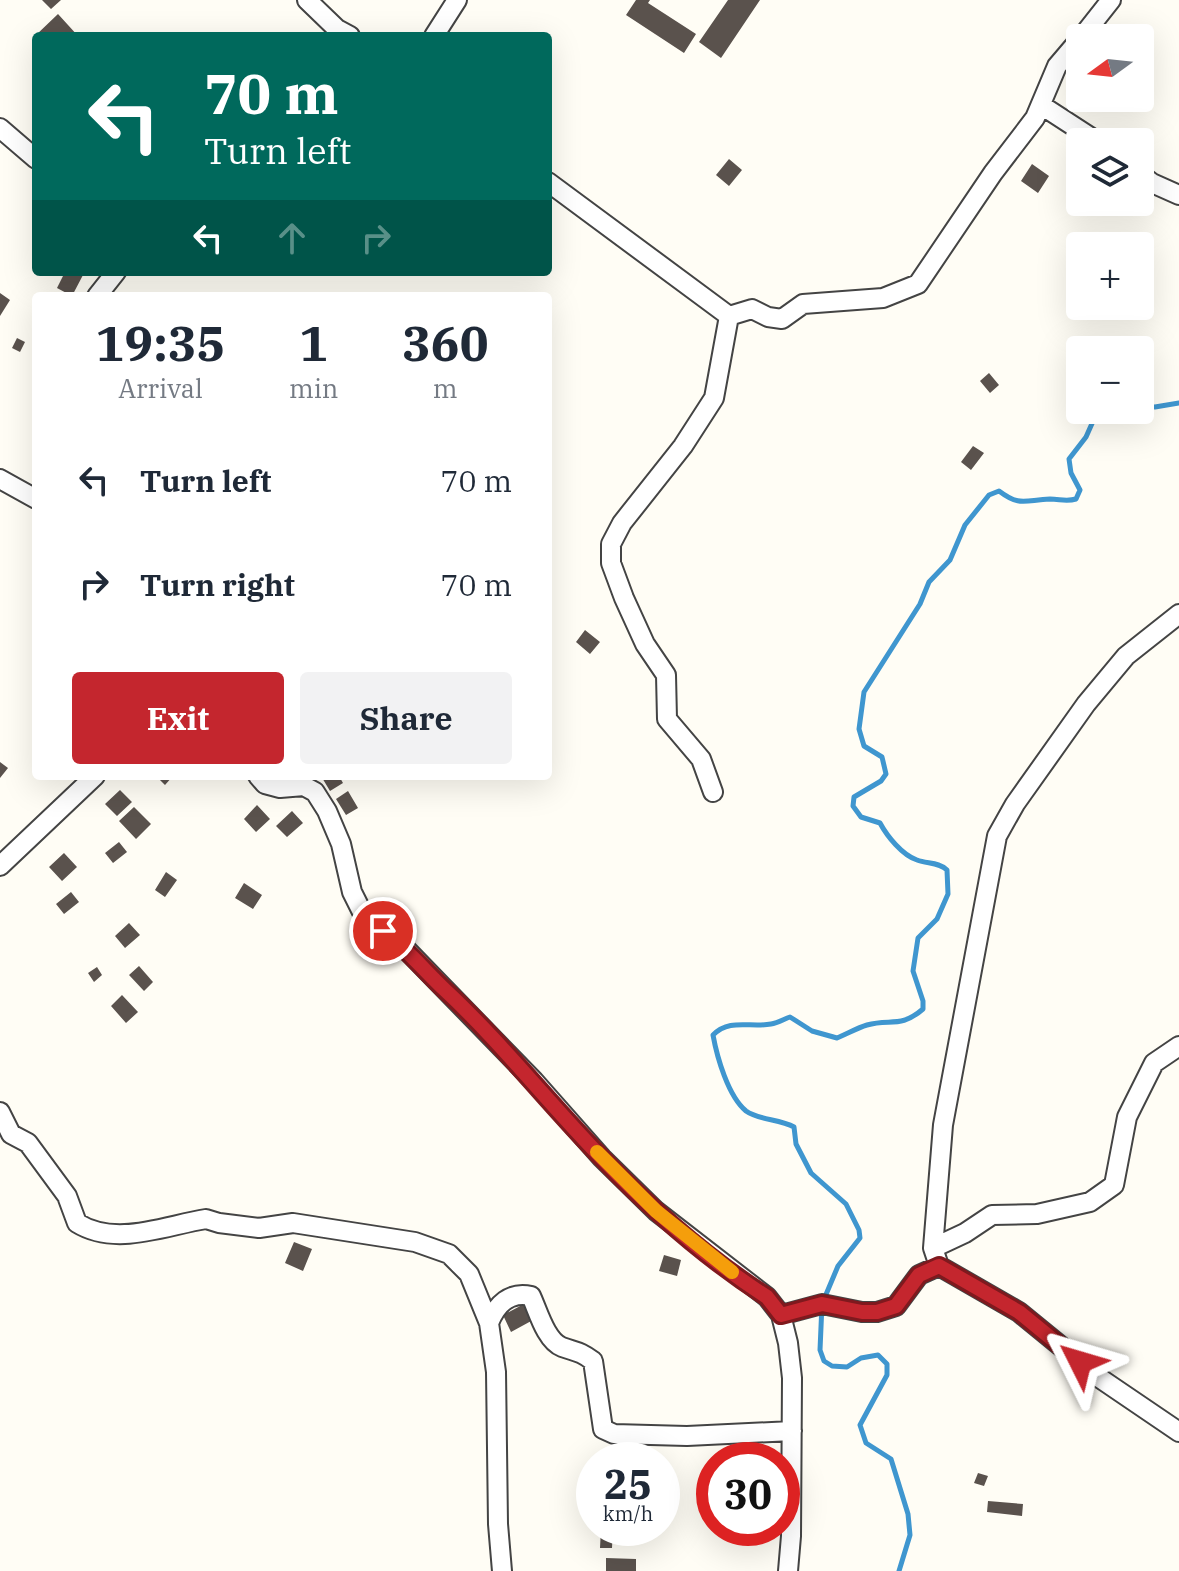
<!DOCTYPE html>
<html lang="en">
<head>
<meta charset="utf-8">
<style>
  :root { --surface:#fff; --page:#f2f2f3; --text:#1f2937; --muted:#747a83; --accent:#c4262e }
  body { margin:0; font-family:"IBM Plex Serif",serif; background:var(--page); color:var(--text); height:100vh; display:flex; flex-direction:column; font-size:30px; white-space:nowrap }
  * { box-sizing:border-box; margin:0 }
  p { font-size:26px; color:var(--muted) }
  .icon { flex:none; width:44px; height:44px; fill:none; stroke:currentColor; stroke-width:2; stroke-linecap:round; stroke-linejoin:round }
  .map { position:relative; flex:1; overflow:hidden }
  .panel { position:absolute; left:32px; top:292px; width:520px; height:488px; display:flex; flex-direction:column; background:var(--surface); border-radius:8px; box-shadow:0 8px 32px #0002 }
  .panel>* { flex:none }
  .hud { position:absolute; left:32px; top:32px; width:520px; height:244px; border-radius:8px; box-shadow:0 8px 32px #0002; background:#00695c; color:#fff; overflow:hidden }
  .needle { width:52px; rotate:255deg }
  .controls { position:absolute; left:1066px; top:24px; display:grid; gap:16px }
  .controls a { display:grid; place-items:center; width:88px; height:88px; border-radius:8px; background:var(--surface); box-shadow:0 8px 32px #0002; font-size:40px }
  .speed { position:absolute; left:576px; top:1442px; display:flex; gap:16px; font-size:40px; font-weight:700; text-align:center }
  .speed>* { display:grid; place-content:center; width:104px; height:104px; border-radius:50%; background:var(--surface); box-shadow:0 8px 32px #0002; line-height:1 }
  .speed small { font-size:20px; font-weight:400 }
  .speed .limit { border:12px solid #d22; background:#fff; color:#111 }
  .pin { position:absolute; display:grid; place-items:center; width:68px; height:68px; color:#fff; margin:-34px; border:4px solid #fff; border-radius:50%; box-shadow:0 2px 8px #0007 }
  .me { position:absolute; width:88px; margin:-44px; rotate:310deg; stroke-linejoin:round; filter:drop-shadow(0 0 6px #0008) }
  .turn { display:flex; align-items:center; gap:28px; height:168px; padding:0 40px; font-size:36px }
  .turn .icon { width:104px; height:104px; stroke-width:2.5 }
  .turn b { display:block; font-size:56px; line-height:68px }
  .lanes { display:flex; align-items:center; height:76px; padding:0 40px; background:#0003; justify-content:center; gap:40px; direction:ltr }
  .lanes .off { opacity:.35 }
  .eta { display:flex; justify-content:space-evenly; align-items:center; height:136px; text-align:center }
  .eta b { font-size:48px; font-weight:700; line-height:56px }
  .action { display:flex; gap:16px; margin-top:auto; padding:16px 40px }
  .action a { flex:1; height:92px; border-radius:8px; background:var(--accent); color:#fff; font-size:32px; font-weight:700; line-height:92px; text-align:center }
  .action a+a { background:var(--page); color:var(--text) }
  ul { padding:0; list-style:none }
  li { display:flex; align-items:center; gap:24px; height:104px; padding:0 40px }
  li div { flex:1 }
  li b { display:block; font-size:30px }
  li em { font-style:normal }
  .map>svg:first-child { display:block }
</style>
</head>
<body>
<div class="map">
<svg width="1179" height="1571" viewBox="0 0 1179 1571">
  <rect width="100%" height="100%" fill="#fffdf5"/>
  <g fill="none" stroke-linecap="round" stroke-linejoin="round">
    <!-- stream -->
    <path stroke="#3f96cf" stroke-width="5" d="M 1140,406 L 1155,407 L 1179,403
      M 899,1571 L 910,1535 L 908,1514 L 891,1459 L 866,1443 L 860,1425 L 887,1375 L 887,1364 L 878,1355 L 861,1358 L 847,1367 L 832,1366 L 824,1361 L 820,1350 L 822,1304 L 838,1266 L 860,1238 L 859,1230 L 846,1204 L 811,1173 L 796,1144 L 794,1127 C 780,1119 758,1120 746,1111 C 728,1096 717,1057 713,1035 C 730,1018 750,1028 771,1024 C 778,1023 784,1019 790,1017 L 812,1031 L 837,1038 C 847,1034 857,1028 867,1025 C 890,1018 900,1029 923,1009 L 923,1001 L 913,971 L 918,938 L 937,919 L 948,894 L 947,870 C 939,862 927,864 917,860 C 902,855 887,836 880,823 L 861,817 L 853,806 L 854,797 L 881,781 L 886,774 L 882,757 L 864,746 L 859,729 L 864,692 L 920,604 L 929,582 L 950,560 L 965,525 L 989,495 L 999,491 C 1020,507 1025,500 1050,499 C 1060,499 1066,502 1076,499 L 1080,490 L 1071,473 L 1069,459 L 1086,437 L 1098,410"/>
  </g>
  <!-- building -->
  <path fill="#5a524d" d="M 42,0 L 61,0 L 51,9 Z
    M 636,0 L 650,0 L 648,3 L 696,34 L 684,53 L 626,15 Z
    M 728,0 L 760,0 L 721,58 L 699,42 Z
    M 58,14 L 78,36 L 35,36 Z
    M 729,159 L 742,170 L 729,186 L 716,175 Z
    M 1032,164 L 1049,176 L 1038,193 L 1021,181 Z
    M 65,272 L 83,275 L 72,296 L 57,288 Z
    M 0,293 L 10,300 L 0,316 Z
    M 17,338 L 25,342 L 20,352 L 12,348 Z
    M 989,373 L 999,385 L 990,393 L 980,381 Z
    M 973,446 L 984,453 L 971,470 L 961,462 Z
    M 585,630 L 600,642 L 590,654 L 576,642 Z
    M 0,762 L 8,768 L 0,778 Z
    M 156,776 L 173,776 L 165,785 Z
    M 321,776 L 339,776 L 343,783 L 330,791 Z
    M 120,790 L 132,802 L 117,816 L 105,804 Z
    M 348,791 L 358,808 L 346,815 L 336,799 Z
    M 257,805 L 270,819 L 256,832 L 244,819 Z
    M 134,807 L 151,824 L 136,839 L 119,821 Z
    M 292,811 L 303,823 L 287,837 L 276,826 Z
    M 119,842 L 127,852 L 113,863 L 105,853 Z
    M 64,853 L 77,867 L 62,881 L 49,867 Z
    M 166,872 L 177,880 L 165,897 L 155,890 Z
    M 244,883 L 262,895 L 253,909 L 235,898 Z
    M 71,892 L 79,902 L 64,914 L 56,904 Z
    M 129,923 L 140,935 L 125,948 L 115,936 Z
    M 139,966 L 153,982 L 144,991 L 129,975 Z
    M 97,967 L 102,975 L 94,982 L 88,973 Z
    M 122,995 L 138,1012 L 126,1023 L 111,1006 Z
    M 294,1242 L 312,1249 L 303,1271 L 285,1263 Z
    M 664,1255 L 681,1260 L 677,1276 L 659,1271 Z
    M 524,1304 L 533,1320 L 511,1332 L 503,1315 Z
    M 978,1473 L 988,1476 L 984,1486 L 974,1483 Z
    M 988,1501 L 1023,1504 L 1022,1516 L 987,1512 Z
    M 601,1528 L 613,1528 L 612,1548 L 600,1548 Z
    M 606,1558 L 636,1559 L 636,1571 L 606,1571 Z"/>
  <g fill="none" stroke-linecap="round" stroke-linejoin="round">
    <!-- minor casing -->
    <g stroke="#444" stroke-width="22">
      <path id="minor" d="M 307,0 L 337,29 L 350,36
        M 434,36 L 457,0
        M 1081,38 L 1111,0
        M 1041,105 L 1098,142
        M 0,128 L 36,159
        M 1140,174 L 1152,183 L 1179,195
        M 548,182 L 729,316
        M 97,296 L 116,272
        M 729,316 L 752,309 L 768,317 L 782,319 L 803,304 L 883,298 L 918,284 L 993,173 L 1035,118 L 1057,66 L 1080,39
        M 0,479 L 36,499
        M 1179,614 L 1126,656 L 1086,704 L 1015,804 L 997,836 L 943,1125 L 933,1248 L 939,1266 L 1019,1312 L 1101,1379 L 1179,1432
        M 258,776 L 265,784 L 280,788 L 304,786 L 315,792 L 327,811 L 341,844 L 352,892 L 365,918 L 401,944 L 534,1081 L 602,1158 L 656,1211 L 767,1297 L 781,1315 L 788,1343 L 792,1378 L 791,1536 L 788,1571
        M 713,792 L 701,759 L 667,719 L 666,675 L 645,644 L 624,598 L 611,563 L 611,544 L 622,523 L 683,446 L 714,398 L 729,316
        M 0,866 L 95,776
        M 0,1112 L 11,1134 L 28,1143 L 67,1196 L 77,1223 C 116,1247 163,1226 206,1219 L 219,1223 L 259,1228 L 293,1223 L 415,1242 L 449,1254 L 469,1274 L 489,1323 L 496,1372 L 498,1524 L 502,1571
        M 933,1248 L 965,1233 L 992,1215 L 1037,1214 L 1090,1202 L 1114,1185 L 1127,1117 L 1154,1063 L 1179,1046
        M 781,1315 L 822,1304 L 862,1312 L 877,1312 L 896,1306 L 919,1275 L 939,1266
        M 489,1323 C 496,1305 510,1291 531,1296 C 538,1311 546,1341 562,1347 C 576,1352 580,1351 593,1361 L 603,1429 L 614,1434 L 687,1436 L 792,1431"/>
    </g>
    <!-- minor -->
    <use href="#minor" stroke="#fff" stroke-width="18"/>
  </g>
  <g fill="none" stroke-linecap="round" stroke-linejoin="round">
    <!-- route casing -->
    <g stroke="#7f191e" stroke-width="20">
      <path id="route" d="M 383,931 C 406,948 424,970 445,990 C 502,1043 549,1104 603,1159 C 652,1210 708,1259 767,1297 L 781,1315 L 822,1304 L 862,1312 L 877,1312 L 896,1306 L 919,1275 L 939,1266 L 1019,1312 L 1080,1362"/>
    </g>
    <!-- route -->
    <use href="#route" stroke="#c4262e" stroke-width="14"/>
    <!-- slow -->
    <path stroke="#f59e0b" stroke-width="14" d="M 597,1152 L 656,1211 L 732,1272"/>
  </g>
</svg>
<div class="controls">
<a><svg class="needle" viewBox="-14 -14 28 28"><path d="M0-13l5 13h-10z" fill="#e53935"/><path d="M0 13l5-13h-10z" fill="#747a83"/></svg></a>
<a><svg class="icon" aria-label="layers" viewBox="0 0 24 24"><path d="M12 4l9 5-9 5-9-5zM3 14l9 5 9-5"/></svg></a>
<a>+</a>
<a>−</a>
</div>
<div class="speed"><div>25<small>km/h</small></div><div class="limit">30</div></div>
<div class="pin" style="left:383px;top:931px;background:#d93025"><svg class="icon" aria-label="arrive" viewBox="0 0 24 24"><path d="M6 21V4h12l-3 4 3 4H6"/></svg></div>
<svg class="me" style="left:1080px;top:1362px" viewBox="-20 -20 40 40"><path d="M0-17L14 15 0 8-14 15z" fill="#c4262e" stroke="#fff" stroke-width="4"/></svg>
<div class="hud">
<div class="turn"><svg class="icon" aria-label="left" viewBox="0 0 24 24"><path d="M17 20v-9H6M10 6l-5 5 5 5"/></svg><div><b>70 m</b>Turn left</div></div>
<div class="lanes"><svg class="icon" aria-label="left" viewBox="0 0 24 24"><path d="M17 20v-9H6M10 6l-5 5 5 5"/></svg><svg class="icon off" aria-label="ahead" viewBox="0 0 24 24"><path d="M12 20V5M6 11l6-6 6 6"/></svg><svg class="icon off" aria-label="right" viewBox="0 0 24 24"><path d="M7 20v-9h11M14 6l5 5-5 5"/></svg></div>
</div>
<section class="panel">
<div class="eta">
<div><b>19:35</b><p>Arrival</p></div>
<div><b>1</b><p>min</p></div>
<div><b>360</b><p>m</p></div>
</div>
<ul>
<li><svg class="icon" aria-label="left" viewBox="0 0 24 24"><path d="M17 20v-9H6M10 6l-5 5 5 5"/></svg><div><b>Turn left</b></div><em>70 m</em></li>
<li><svg class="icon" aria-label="right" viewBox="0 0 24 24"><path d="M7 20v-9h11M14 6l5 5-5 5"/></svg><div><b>Turn right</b></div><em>70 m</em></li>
</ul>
<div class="action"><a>Exit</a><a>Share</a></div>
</section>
</div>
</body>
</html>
